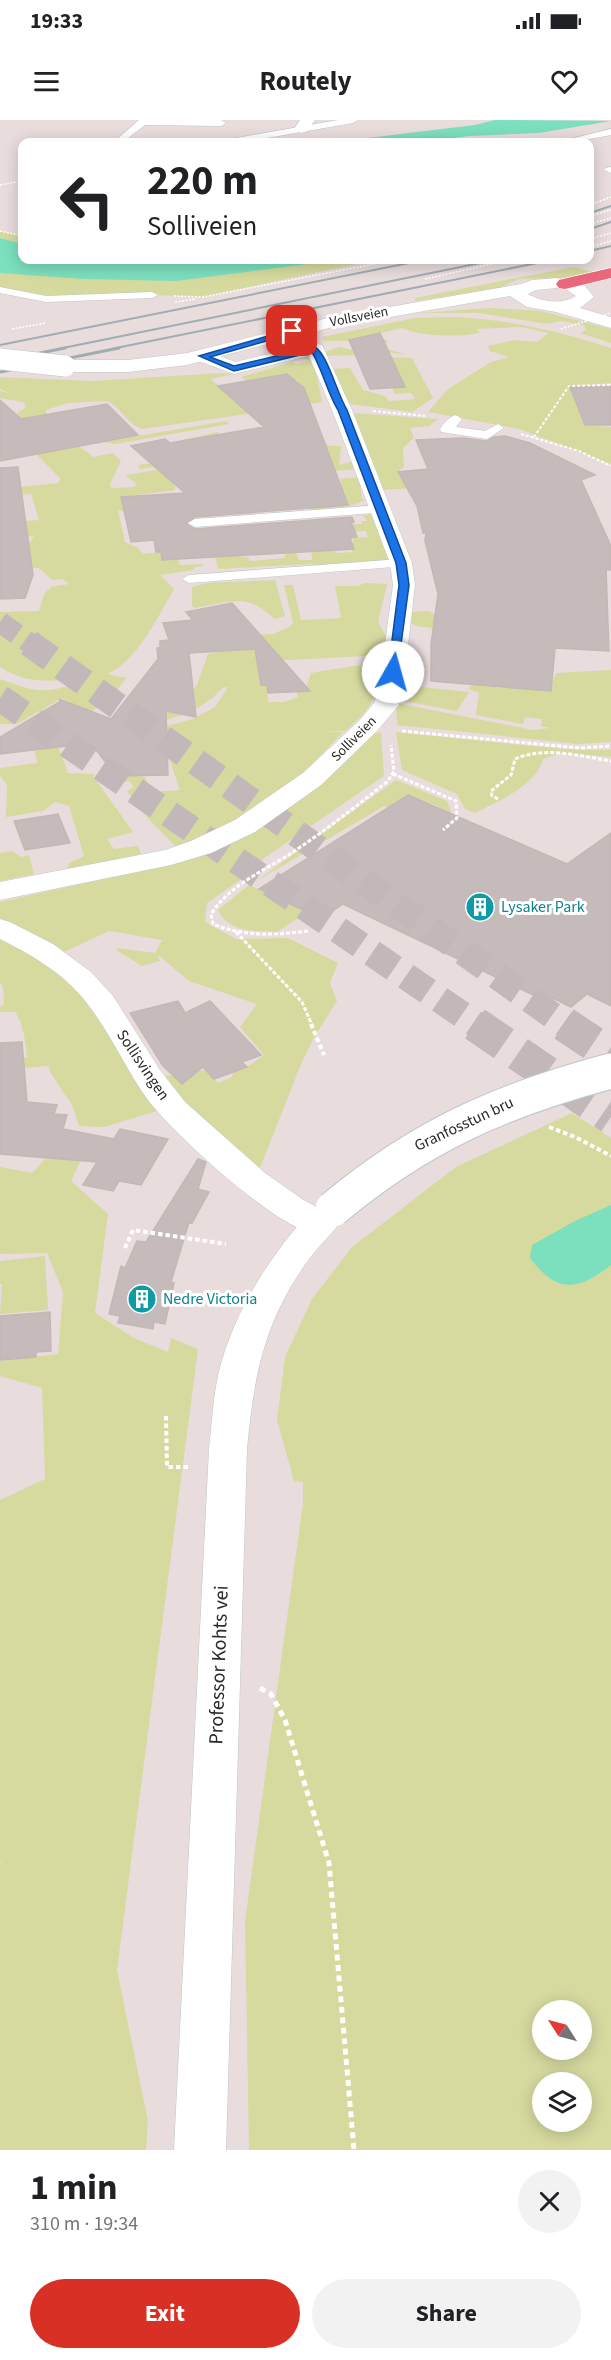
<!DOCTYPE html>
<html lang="en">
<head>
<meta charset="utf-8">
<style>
  :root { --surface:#fff; --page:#f2f2f2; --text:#202124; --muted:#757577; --accent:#d93025 }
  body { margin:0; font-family:"Source Sans 3",sans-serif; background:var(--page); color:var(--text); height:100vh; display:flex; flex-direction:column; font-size:22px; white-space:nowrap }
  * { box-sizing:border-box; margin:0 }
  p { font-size:20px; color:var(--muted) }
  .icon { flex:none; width:33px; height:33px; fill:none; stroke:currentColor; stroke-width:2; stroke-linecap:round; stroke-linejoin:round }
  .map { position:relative; height:2030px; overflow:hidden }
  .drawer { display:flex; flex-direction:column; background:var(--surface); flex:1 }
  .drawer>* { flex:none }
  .guide { position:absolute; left:18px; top:18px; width:576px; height:126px; border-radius:12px; box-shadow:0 3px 15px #0003; background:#fff; color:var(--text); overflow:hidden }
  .needle { width:39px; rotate:306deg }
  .controls { position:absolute; left:532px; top:1880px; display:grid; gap:12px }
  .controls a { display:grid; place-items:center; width:60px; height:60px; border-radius:50%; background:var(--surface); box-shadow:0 3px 15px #0003; font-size:30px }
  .pin { position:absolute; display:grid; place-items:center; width:51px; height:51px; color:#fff; margin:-26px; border-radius:12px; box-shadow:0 3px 9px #0006 }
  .me { position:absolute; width:66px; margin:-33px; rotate:7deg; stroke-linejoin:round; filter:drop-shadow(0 0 4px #0008) }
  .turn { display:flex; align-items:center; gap:21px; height:126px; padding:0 30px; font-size:27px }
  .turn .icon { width:78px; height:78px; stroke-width:2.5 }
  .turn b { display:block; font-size:42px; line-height:51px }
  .round { display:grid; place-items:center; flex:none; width:63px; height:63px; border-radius:32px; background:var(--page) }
  .summary { display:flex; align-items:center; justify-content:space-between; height:102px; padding:0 30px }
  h1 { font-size:36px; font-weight:700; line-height:45px }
  .cta { display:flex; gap:12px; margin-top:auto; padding:12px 30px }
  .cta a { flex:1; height:69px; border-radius:36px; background:var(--accent); color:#fff; font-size:24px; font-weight:700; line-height:69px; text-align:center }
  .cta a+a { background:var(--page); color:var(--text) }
  .status { display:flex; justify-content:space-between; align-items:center; height:42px; padding:0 30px; background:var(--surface); direction:ltr }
  .status svg { height:16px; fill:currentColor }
  header { display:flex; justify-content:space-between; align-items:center; height:78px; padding:0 30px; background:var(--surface); font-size:27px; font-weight:700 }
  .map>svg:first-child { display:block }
</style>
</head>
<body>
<div class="status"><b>19:33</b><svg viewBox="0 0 49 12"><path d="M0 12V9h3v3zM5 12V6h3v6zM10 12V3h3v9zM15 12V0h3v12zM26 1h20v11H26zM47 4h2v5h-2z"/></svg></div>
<header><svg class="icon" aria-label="menu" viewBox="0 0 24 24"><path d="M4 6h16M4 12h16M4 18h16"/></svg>Routely<svg class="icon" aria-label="heart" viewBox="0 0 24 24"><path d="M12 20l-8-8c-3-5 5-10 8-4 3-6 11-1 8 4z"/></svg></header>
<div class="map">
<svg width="611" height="2030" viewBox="0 0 611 2030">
  <rect width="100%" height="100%" fill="#e9dcdd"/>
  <!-- green -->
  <path fill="#d6da9f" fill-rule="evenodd" d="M 0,111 L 22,116 L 22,140 L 375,140 L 203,177 L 152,175 L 74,178 L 0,171 Z
    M 573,147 L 595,152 L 573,158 L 519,159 L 499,168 L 415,181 L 415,178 Z
    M 490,188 L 541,191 L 607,208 L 611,209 L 611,223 L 580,213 L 586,210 L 584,205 L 561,201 L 547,204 L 479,193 L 419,193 Z
    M 456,197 C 510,200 559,211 611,228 L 611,263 L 570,267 L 585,305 L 611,307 L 611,344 L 519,309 L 428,292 L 448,269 L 491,242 L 509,237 L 490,231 L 488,226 L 514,220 L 537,222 L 549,213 L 520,207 L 476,209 L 480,213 C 458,217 421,217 402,208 L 377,214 L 389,222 L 381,224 L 387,229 L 405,234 L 383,232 L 355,221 L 324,221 L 322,217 L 415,198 Z
    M 339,227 L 386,237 L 412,238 L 433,278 L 412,292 L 349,284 L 341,278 L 330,249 L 350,248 L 363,270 L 385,276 L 389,281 L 415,279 L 411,273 L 394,274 L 390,259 L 361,235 L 326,236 L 325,232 Z
    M 308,236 L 314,240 L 322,282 L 278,289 L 287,254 L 247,261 L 241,257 L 292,242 L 296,244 L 309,241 L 303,237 Z
    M 221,253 L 234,254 L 210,259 L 254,293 L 142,309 C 127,304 121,287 107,281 L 68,283 L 46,290 L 47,295 L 67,290 L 76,297 L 70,319 L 93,337 L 113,333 L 121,341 L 110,364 L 111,368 L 134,367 L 137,364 L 125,355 L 157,350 L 153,347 L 140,349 L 138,346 L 142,344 L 198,341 L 182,320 L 218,312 L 224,321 L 320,317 L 329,326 L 341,326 L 339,345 L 355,341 L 357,349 L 175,365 L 175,370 L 121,377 L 124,390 L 146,400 L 118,390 L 125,422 L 138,428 L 143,434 L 161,432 L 162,440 L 178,440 L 180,445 L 203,444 L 203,446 L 194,447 L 194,450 L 160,455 L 174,469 C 159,495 135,544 107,554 L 126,558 L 118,569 L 120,573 L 69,606 L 74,585 L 62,578 L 17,604 L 0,604 L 0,559 C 35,572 46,575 81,561 C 51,559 28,566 0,547 L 0,492 L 39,491 L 44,474 L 51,467 L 69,464 L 63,459 L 52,460 L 39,448 L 27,448 L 19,439 L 34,416 L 0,419 L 0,403 L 39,400 L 31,374 L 0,376 L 0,369 L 59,363 L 60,358 L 0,298 L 16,294 L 26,287 L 23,282 L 0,278 L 0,271 L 9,273 L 0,269 L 0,257 L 91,261 Z
    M 354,293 L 438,299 L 429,306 L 410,308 L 414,318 L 403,328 L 404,347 L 398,352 L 399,356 L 426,353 L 430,367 L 382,370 Z
    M 226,301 L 229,304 L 115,324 L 103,322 Z
    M 359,357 L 362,379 L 365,380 L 350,386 L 312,390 L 302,380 L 342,367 L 340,359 Z
    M 374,394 L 395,439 L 313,447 L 312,444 L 218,449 L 210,418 L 233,422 L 236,436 L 248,437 L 250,441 L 284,438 L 287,430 L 295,429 L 299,440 L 312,440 L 311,426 L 321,430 L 335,430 L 336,433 L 352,432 L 353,418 L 368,417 L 366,411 L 351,412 L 346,405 L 362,404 L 362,401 L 367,401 L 363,395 Z
    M 275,460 L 285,496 L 274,499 C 246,471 230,483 195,488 L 192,486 L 192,467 L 207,463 Z
    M 366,463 L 387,464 L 378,502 L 389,521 L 366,536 L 268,541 L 260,558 L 261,565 L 267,565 L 268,582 L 284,582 L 298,577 L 297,572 L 305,571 L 311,553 L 366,544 L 379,547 C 375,582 372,588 345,611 L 323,611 L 343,612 L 291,666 L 246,698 L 177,728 L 144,694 L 127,671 L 134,667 L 129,661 L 120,663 L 114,656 L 110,657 L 107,650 L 136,653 L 137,656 L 145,657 L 151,672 L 180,670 L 163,621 L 155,609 L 193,599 L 215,587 L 228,567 L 222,568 C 199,595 168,600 134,606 L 180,583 L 197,565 L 208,534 L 233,529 L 252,515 L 273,514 L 289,507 L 293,503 L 284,465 L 293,465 L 301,500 L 341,498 L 335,466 L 357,466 Z
    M 428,491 L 444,498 L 456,511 L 416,506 L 411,503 L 412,492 Z
    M 407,536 L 418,536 L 414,553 L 421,567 L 469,572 L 457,591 L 398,580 Z
    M 482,545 L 497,568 L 551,566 L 556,553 L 611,550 L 611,622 L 578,624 L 397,605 L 396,583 L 533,610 L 550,608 L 541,606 L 542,599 L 525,597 L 523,604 L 476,595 L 479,573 L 469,569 Z
    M 381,612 L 384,656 L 241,754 L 246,756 L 207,783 L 205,802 L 236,819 L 288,818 L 338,843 L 330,863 L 337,881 L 313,919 L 301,944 L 258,1053 L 160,957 L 206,950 L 218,963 L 232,957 L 233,952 L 247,947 L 264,935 L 240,907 L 257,884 L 189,861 L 157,834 L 160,841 L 142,846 L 116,830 L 117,828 L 155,833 L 162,820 L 109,811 L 62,833 L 0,798 L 0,782 L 152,748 L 282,690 L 309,673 L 372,614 Z
    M 396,612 L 563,629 L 611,630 L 611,637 L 561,633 L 543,639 C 536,666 498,681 475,693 L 465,689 L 457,674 L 402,650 Z
    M 32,615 L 49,628 L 59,628 L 68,653 L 95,654 L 93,656 L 133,712 L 107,719 L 114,729 L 138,726 L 141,734 L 67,750 L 69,743 L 84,736 L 69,686 L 55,682 L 43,691 L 6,697 L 7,665 L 0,656 L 0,648 L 37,643 Z
    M 396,660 L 447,681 L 451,692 L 433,706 L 421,701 L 440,687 L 408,675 L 388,688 L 384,686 L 255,762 Z
    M 12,731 L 21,737 L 29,735 L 34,754 L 0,761 L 0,733 Z
    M 249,765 L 307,792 L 277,812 C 255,811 229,813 218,790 Z
    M 0,814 L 33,831 L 76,868 L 160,990 L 104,1007 L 79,1006 L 72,985 L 50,952 L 49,946 L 0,950 L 0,941 L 27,937 C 25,921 24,905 15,892 L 0,892 L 0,887 L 4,884 L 3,868 L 0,862 Z
    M 572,993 L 611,1018 L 611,2030 L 249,2030 L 245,1801 L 303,1383 L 303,1362 L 294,1361 L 277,1300 L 285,1237 L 312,1179 L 352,1127 L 456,1047 ZM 543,1890 L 582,1890 L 582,1929 L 543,1929 ZM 543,1962 L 582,1962 L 582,2001 L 543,2001 Z
    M 62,1022 L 89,1023 L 71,1061 L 108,1094 L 95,1193 L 134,1218 L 168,1232 L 171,1218 L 198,1229 L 117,1850 L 148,2001 L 146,2030 L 0,2030 L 0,1743 L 7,1738 L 0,1742 L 0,1380 L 45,1359 L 42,1268 L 0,1256 L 0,1241 L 58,1234 L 63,1172 L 47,1133 L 0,1134 L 0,1047 L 32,1053 Z
    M 45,1136 L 48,1190 L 0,1194 L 2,1164 L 0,1164 L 0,1141 Z"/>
  <!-- water -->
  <path fill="#7cdfbe" d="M 495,0 L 611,1 L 539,13 L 469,16 L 424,22 L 355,22 L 351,20 L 475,5 Z
    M 0,118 L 22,124 L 22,140 L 338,140 L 176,161 L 84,159 L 0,153 Z
    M 611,1085 L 611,1145 C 578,1171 557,1174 530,1138 L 532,1125 L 575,1101 Z"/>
  <!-- building -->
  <path fill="#c5bbbb" stroke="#c4b7b6" stroke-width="1.5" d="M 380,213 L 405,267 L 370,269 L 349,220 Z
    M 287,254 L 304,268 L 348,385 L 195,397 L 186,404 L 195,409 L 352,397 L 354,402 L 351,402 L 357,417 L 350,418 L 354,429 L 162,440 L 161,432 L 156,432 L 154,420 L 131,422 L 121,377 L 185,373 L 131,326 L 165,319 L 170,323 L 264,307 L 218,266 Z
    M 611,266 L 611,305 L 585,305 L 570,267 Z
    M 0,280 L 21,299 L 107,284 L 138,315 L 0,341 Z
    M 505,316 L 530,323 L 595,355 L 581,360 L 611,426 L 611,450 L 606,450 L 609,531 L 555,528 L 551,571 L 431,561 L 431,524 L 438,474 L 425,421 L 426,413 L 423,413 L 417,386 L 398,352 L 428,349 L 416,320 L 463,318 L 487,321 L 494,317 Z
    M 18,347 L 33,455 L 25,478 L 0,479 L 0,348 Z
    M 232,483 L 310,571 L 268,573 L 267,565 L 261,565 L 255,529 L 189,533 L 196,597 L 166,591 L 168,655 L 116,656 L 91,623 L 0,634 L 0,617 L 61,581 L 59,579 L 111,599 L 158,539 L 157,528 L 160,528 L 160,521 L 169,520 L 163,503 L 193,500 L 186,492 Z
    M 408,675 L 567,744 L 611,713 L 611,886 L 587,874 L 571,887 L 553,878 L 548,882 L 343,784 L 327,795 L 313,788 L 307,792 L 259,769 Z
    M 58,694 L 70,723 L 25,730 L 14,701 Z
    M 178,881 L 185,893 L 210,881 L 261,935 L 242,942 L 247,947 L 214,959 L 203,947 L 182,964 L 163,946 L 130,893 Z
    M 22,922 L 27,982 L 57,985 L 54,994 L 67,995 L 63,1009 L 114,1019 L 120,1009 L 168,1019 L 141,1065 L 119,1061 L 113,1071 L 83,1065 L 97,1042 L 0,1034 L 0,923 Z
    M 198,1039 L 206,1042 L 198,1069 L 209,1072 L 192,1103 L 189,1102 L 171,1162 L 174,1163 L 165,1204 L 154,1202 L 153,1209 L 118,1203 L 120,1196 L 109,1194 L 121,1146 L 125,1148 L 137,1121 L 146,1122 Z
    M 50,1192 L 51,1231 L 36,1232 L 36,1237 L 0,1240 L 0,1196 Z"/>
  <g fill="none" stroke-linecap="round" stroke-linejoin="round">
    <!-- highway-tunnel-far2 -->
    <path stroke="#c3b8b9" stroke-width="21" stroke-dasharray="21 10" stroke-linecap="butt" d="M 0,502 L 32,525"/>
    <!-- highway-tunnel-far1 -->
    <path stroke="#c3b8b9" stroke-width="27" stroke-dasharray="27 14" stroke-linecap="butt" d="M 29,523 L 566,905
      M 0,578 L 477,905"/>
    <!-- highway-tunnel -->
    <path stroke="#c3b8b9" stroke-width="35" stroke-dasharray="35 17" stroke-linecap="butt" d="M 475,904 L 611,997
      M 564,904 L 611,935"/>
    <!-- lane casing -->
    <g stroke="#bec7ca" stroke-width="1">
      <path id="lane" d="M 139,0 L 221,0 L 226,3 L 221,6 L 145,5 L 123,22 L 114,22 Z
        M 338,0 L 358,0 L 353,3 L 244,22 L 226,22 L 231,19 Z
        M 611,9 L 611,15 L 574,22 L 558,22 Z
        M 611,47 L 611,53 L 604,50 L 606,48 Z
        M 0,167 L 46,176 L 152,172 L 158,175 L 152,178 L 46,182 L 0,173 Z
        M 456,295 L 462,299 L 456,307 L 485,311 L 498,304 L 504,308 L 487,319 L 441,312 L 440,309 C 444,303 449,297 456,295 Z
        M 381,385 L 388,389 L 386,392 L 195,407 L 188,403 L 195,399 Z
        M 401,439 L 408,443 L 406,446 L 189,463 L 182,459 L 189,455 Z"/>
    </g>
    <!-- street casing -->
    <g stroke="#bec7ca" stroke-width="1">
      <path id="street" d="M 300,0 L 315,0 L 306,12 L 301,13 L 294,9 Z
        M 315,223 L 322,225 L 324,229 L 352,290 L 412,443 L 415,465 L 403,568 L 399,585 L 377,611 L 321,665 L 255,712 L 211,733 L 171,745 L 0,780 L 0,762 L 165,730 L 191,721 L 235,700 L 303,653 L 359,601 L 374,583 L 379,568 L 393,465 L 390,443 L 332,290 L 309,236 L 234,254 L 196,240 L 194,236 L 196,232 L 210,232 L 235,242 Z
        M 0,799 L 10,802 L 53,824 L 91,852 L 113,876 L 160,950 L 185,982 L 265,1053 L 302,1079 L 331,1095 L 336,1103 L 331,1111 C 327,1112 322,1115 318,1114 C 279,1112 172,1012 148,980 C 124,947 108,907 82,877 C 60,851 30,834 0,819 Z"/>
    </g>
    <!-- secondary casing -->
    <g stroke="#bec7ca" stroke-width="1">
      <path id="secondary" d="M 557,158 L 584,165 L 594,177 L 580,188 L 611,197 L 611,208 L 556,192 L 527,187 L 510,176 L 333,207 L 187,245 L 128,252 L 65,252 L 58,250 L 56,246 L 58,242 L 65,240 L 128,240 L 187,233 L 332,197 L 521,164 L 532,160 ZM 557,168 L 567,170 L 576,176 C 562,185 542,182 528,174 L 536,170 Z
        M 333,1078 L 345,1081 L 350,1089 C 339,1107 322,1122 309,1139 C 264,1201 254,1255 247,1329 L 226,2030 L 174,2030 L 209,1329 C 212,1303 213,1277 219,1251 C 232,1201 259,1153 292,1113 C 304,1098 315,1083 333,1078 Z"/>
    </g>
    <!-- highway casing -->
    <g stroke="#fff" stroke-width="1">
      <path id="highway" d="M 611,148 L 611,158 L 565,169 L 559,168 L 556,164 L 559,160 Z"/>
    </g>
    <!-- path-far4 -->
    <path stroke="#fff" stroke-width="1.5" stroke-dasharray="2 1.5" stroke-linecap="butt" d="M 0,65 L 22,61
      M 590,85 L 611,77
      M 590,96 L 611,90
      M 590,104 L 611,98
      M 0,111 L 22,116
      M 590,119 L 611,113
      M 590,127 L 611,121
      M 425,159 L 509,140
      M 174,176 L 203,177 L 395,140
      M 175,182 L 195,179
      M 12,209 L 46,203"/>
    <!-- path-far3 -->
    <path stroke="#fff" stroke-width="2" stroke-dasharray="3 2" stroke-linecap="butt" d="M 373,291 L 425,296
      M 521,314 L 579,331 L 611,346
      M 534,317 L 569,266 L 611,265"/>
    <!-- path-far2 -->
    <path stroke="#fff" stroke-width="3" stroke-dasharray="4 2" stroke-linecap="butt" d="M 402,611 L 580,628 L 611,626
      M 393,654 L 456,681 L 457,698 L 443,710
      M 498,679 L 492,676 L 491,671 L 511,655 L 515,639 C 544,626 581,636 611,641
      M 308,811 C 275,815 244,817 213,804 L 211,794 C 232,762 269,749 299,728 C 330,707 359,684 388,661 L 394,651 L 391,625
      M 236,812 L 302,882 L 312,905"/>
    <!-- path-far1 -->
    <path stroke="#fff" stroke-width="4" stroke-dasharray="4.5 3" stroke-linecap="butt" d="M 311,904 L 324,935
      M 549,1007 L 575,1017 L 611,1036
      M 125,1128 L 133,1110 L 226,1124
      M 166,1296 L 167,1347 L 189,1347"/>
    <!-- path -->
    <path stroke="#fff" stroke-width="5" stroke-dasharray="6 4.5" stroke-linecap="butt" d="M 260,1568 L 271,1574 L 285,1600 L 329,1743 L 354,2030"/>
    <!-- lane -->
    <use href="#lane" fill="#fff" fill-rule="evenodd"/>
    <!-- street -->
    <use href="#street" fill="#fff" fill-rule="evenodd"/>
    <!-- secondary -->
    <use href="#secondary" fill="#fff" fill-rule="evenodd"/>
    <!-- highway -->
    <use href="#highway" fill="#ea677c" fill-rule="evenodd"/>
    <!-- rail-far1 -->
    <path stroke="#a0acb1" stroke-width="2" d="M 590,93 L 611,86
      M 590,109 L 611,102
      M 590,131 L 611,126
      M 0,225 L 424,140
      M 58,229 L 495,140
      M 111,229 L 552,140"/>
    <!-- rail -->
    <path stroke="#a0acb1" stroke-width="3" d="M 0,241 L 65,228
      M 0,252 L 119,228"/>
    <!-- secondary-bridge-far1 casing -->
    <g stroke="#bec7ca" stroke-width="22" stroke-linecap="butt">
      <path id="secondary-bridge-far1" d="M 0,239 L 65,246"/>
    </g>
    <!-- secondary-bridge casing -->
    <g stroke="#bec7ca" stroke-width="37" stroke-linecap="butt">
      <path id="secondary-bridge" d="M 333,1089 C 420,1016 502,980 611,951"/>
    </g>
    <!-- path-bridge -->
    <path stroke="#fff" stroke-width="1.5" stroke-dasharray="2 1.5" stroke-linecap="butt" d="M 561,209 L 611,193"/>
    <!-- secondary-bridge-far1 -->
    <use href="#secondary-bridge-far1" stroke="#fff" stroke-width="21"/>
    <!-- secondary-bridge -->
    <use href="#secondary-bridge" stroke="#fff" stroke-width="35"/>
  </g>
  <!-- route -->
  <path fill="#1a73e8" stroke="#114b97" stroke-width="1.5" d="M 292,209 L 296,211 L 295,213 L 210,237 L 234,246 L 315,227 C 328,235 337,274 347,290 L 406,443 L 409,465 L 397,554 L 388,552 L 399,465 L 396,443 L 338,290 C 327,272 323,251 312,232 L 234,251 L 199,236 Z"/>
  <!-- icons -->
  <defs>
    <g id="building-disc" transform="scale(1.5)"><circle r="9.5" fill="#0f9aa8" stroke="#fff"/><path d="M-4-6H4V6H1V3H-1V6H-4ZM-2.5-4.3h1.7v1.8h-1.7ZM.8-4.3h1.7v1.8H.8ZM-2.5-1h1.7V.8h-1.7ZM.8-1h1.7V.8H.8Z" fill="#fff"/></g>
  </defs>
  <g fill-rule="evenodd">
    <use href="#building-disc" x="480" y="787"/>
    <use href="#building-disc" x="142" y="1179"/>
  </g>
  <g text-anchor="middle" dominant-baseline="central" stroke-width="6" stroke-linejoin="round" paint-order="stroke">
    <!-- far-street labels -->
    <g font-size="14" fill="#292929" stroke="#fff">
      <text transform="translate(359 197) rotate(-11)">Vollsveien</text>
      <text transform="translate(354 619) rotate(-45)">Solliveien</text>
    </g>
    <!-- culture labels -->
    <g font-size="16" fill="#0d838f" stroke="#fff" text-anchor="start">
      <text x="501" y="787">Lysaker Park</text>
      <text x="163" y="1179">Nedre Victoria</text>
    </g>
    <!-- street labels -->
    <g font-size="16" fill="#292929" stroke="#fff">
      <text transform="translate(143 945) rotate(56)">Sollisvingen</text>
      <text transform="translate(464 1004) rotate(-25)">Granfosstun bru</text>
    </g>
    <!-- near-street labels -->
    <g font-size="20" fill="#292929" stroke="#fff">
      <text transform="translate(219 1545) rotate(-88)">Professor Kohts vei</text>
    </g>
  </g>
</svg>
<div class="controls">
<a><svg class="needle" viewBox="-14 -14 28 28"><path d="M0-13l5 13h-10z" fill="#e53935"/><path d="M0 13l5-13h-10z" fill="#757577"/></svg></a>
<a><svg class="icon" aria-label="layers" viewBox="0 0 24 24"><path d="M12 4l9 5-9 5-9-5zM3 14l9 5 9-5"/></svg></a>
</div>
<div class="pin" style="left:292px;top:211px;background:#d93025"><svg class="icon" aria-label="arrive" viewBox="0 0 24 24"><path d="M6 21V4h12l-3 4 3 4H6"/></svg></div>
<svg class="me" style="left:393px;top:552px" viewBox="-20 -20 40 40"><circle r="19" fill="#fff"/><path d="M0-13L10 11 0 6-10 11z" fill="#1a73e8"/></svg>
<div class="guide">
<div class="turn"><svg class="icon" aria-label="left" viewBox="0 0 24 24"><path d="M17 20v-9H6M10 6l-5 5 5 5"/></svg><div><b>220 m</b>Solliveien</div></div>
</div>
</div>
<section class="drawer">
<div class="summary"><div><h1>1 min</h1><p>310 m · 19:34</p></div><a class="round"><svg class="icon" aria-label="close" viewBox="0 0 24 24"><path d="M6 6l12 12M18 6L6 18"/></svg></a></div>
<div class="cta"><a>Exit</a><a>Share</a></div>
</section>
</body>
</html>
